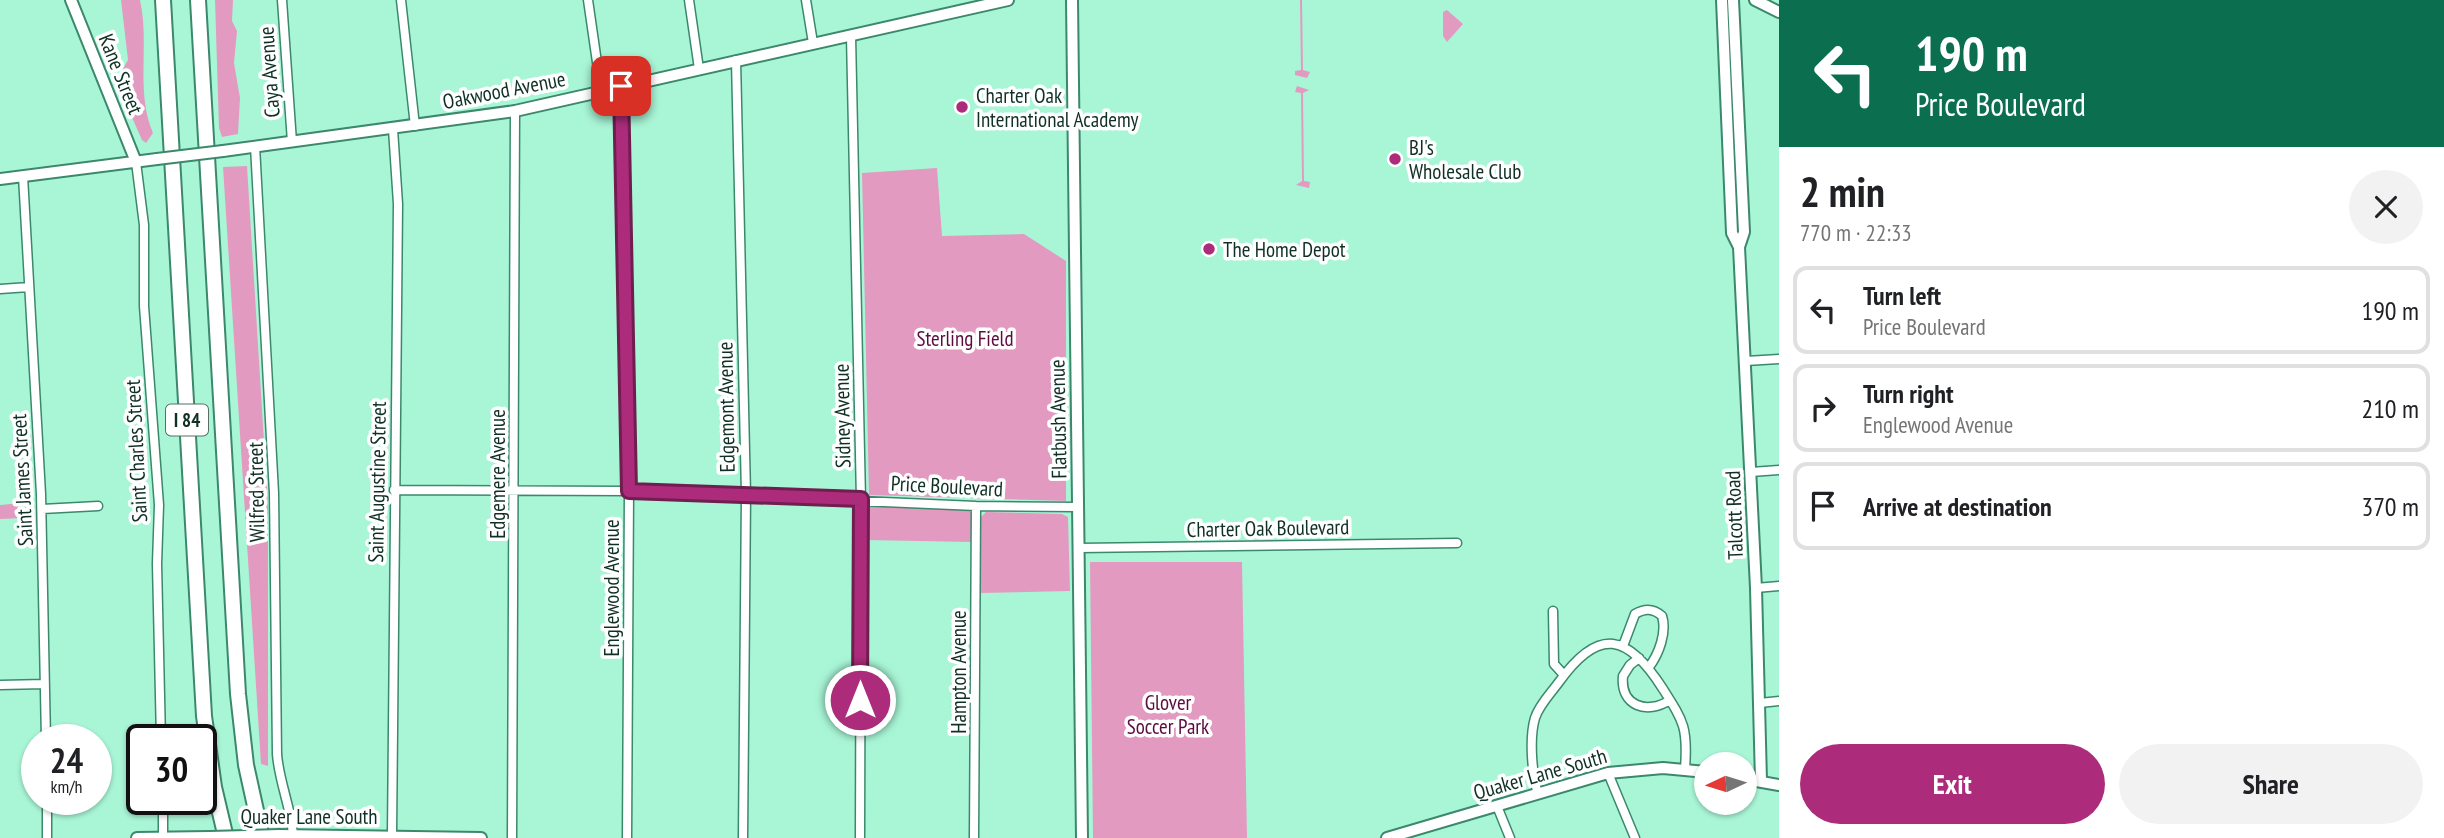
<!DOCTYPE html>
<html lang="en">
<head>
<meta charset="utf-8">
<style>
  :root { --surface:#fff; --page:#f2f2f2; --text:#202124; --muted:#757577; --line:#e0e0e0; --accent:#ac2c7b }
  body { margin:0; font-family:"PT Sans Narrow",sans-serif; background:var(--page); color:var(--text); height:100vh; display:flex; flex-direction:column; font-size:26px; white-space:nowrap }
  * { box-sizing:border-box; margin:0 }
  p { font-size:23px; color:var(--muted) }
  .icon { flex:none; width:38px; height:38px; fill:none; stroke:currentColor; stroke-width:2; stroke-linecap:round; stroke-linejoin:round }
  .map { position:relative; flex:1; overflow:hidden }
  .drawer { display:flex; flex-direction:column; background:var(--surface); width:665px }
  .drawer>* { flex:none }
  .banner { background:#0b6e4f; color:#fff; overflow:hidden }
  .needle { width:46px; rotate:266deg }
  .controls { position:absolute; left:1694px; top:752px; display:grid; gap:14px }
  .controls a { display:grid; place-items:center; width:63px; height:63px; border-radius:50%; background:var(--surface); box-shadow:0 2px 5px #0004; font-size:35px }
  .speed { position:absolute; left:21px; top:724px; display:flex; gap:14px; font-size:35px; font-weight:700; text-align:center }
  .speed>* { display:grid; place-content:center; width:91px; height:91px; border-radius:50%; background:var(--surface); box-shadow:0 2px 5px #0004; line-height:1 }
  .speed small { font-size:18px; font-weight:400 }
  .speed .limit { border:4px solid #111; border-radius:10px; background:#fff; color:#111 }
  .pin { position:absolute; display:grid; place-items:center; width:60px; height:60px; color:#fff; margin:-30px; border-radius:14px; box-shadow:0 4px 10px #0006 }
  .me { position:absolute; width:77px; margin:-38px; rotate:0deg; stroke-linejoin:round; filter:drop-shadow(0 0 5px #0008) }
  .turn { display:flex; align-items:center; gap:24px; height:147px; padding:0 21px; font-size:32px }
  .turn .icon { width:91px; height:91px; stroke-width:2.5 }
  .turn b { display:block; font-size:49px; line-height:60px }
  .round { display:grid; place-items:center; flex:none; width:74px; height:74px; border-radius:37px; background:var(--page) }
  .head { display:flex; align-items:center; justify-content:space-between; height:119px; padding:0 21px }
  h1 { font-size:42px; font-weight:700; line-height:52px }
  .action { display:flex; gap:14px; margin-top:auto; padding:14px 21px }
  .action a { flex:1; height:80px; border-radius:42px; background:var(--accent); color:#fff; font-size:28px; font-weight:700; line-height:80px; text-align:center }
  .action a+a { background:var(--page); color:var(--text) }
  ul { padding:0; list-style:none }
  li { display:flex; align-items:center; gap:21px; height:88px; margin:0 14px 10px; padding:0 7px; border:4px solid var(--line); border-radius:14px }
  li div { flex:1 }
  li b { display:block; font-size:26px }
  li em { font-style:normal }
  main { display:flex; flex:1; min-height:0 }
  .map>svg:first-child { display:block }
</style>
</head>
<body>
<main>
<div class="map">
<svg width="1779" height="838" viewBox="0 0 1779 838">
  <rect width="100%" height="100%" fill="#a9f6d7"/>
  <!-- green -->
  <path fill="#e39ac0" d="M 121,0 L 140,0 C 150,44 135,91 153,133 L 146,143 L 142,140 L 116,81 L 128,60 Z
    M 215,0 L 233,0 L 232,21 L 237,31 L 234,63 L 240,98 L 238,134 L 222,137 L 219,128 Z
    M 1300,0 L 1302,0 L 1303,70 L 1310,72 L 1307,78 L 1295,75 L 1295,71 L 1301,70 Z
    M 1447,10 L 1463,24 L 1447,42 L 1443,36 L 1443,12 Z
    M 1297,86 L 1309,90 L 1303,93 L 1304,181 L 1310,182 L 1309,188 L 1296,185 L 1302,181 L 1301,93 L 1295,92 Z
    M 247,166 L 268,507 L 268,766 L 261,764 L 223,167 Z
    M 937,168 L 942,236 L 1024,234 L 1066,261 L 1066,501 L 869,495 L 862,173 Z
    M 22,503 L 23,518 L 0,519 L 0,505 Z
    M 872,504 L 967,508 L 972,513 L 971,542 L 865,540 L 866,511 Z
    M 986,512 L 1062,514 L 1068,517 L 1070,591 L 980,593 L 981,517 Z
    M 1090,562 L 1242,562 L 1247,838 L 1093,838 Z"/>
  <g fill="none" stroke-linecap="round" stroke-linejoin="round">
    <!-- street casing -->
    <g stroke="#3c886d" stroke-width="11">
      <path id="street" d="M 282,0 L 292,142
        M 401,0 L 415,126
        M 588,0 L 601,90
        M 689,0 L 699,69
        M 806,0 L 813,43
        M 851,36 L 861,500 L 860,838
        M 736,60 L 746,494 L 743,838
        M 621,86 L 629,491 L 627,838
        M 255,146 L 274,493 L 277,754 C 279,782 291,807 293,835
        M 136,162 L 144,225 L 144,306 L 159,505 L 157,564 L 161,740
        M 23,176 L 41,494 L 46,740
        M 0,289 L 29,287
        M 1746,361 L 1779,359
        M 1751,472 L 1779,470
        M 394,490 L 629,491 L 976,506 L 1078,507
        M 42,509 L 98,506
        M 1079,548 L 1457,543
        M 1756,588 L 1779,586
        M 1553,611 L 1554,664 L 1564,675
        M 1623,646 L 1635,614 C 1645,608 1653,608 1662,616 C 1667,632 1659,654 1649,667
        M 1639,658 L 1630,665 L 1623,676 C 1620,706 1647,715 1670,700
        M 0,685 L 45,684
        M 1760,703 L 1779,701
        M 1608,773 L 1635,838
        M 1538,794 C 1532,774 1529,738 1535,718 C 1539,705 1551,693 1559,682 C 1599,626 1628,634 1663,689 C 1684,722 1688,728 1685,769
        M 47,800 L 47,838
        M 1497,806 L 1510,838
        M 392,835 L 398,204 L 393,129
        M 163,837 L 163,800
        M 512,838 L 515,111
        M 974,838 L 976,506"/>
    </g>
    <!-- secondary casing -->
    <g stroke="#3c886d" stroke-width="14">
      <path id="secondary" d="M 71,0 L 136,162
        M 1072,0 L 1082,838
        M 1722,0 L 1732,233 L 1739,247
        M 1733,0 L 1744,232 L 1739,247 L 1756,588 L 1761,781
        M 1755,0 L 1779,12
        M 223,151 L 515,111 L 1008,0
        M 0,179 L 157,159
        M 1745,779 L 1779,785
        M 279,835 L 481,838
        M 137,838 L 210,837
        M 1387,838 L 1608,773 L 1663,768 L 1706,772"/>
    </g>
    <!-- highway casing -->
    <g stroke="#3c886d" stroke-width="18">
      <path id="highway" d="M 163,0 L 204,716 L 214,787 L 226,838
        M 198,0 L 238,694 L 246,765 L 262,838"/>
    </g>
    <!-- street -->
    <use href="#street" stroke="#fff" stroke-width="8"/>
    <!-- secondary -->
    <use href="#secondary" stroke="#fff" stroke-width="10"/>
    <!-- highway -->
    <use href="#highway" stroke="#fff" stroke-width="14"/>
    <!-- secondary-bridge casing -->
    <g stroke="#3c886d" stroke-width="14" stroke-linecap="butt">
      <path id="secondary-bridge" d="M 157,159 L 223,151
        M 210,837 L 279,835"/>
    </g>
    <!-- secondary-bridge -->
    <use href="#secondary-bridge" stroke="#fff" stroke-width="10"/>
  </g>
  <g fill="none" stroke-linecap="round" stroke-linejoin="round">
    <!-- route casing -->
    <g stroke="#701d50" stroke-width="18">
      <path id="route" d="M 621,86 L 629,491 L 861,499 L 860,700"/>
    </g>
    <!-- route -->
    <use href="#route" stroke="#ac2c7b" stroke-width="12"/>
  </g>
  <!-- markers -->
  <g fill="#ac2c7b" stroke="#fff" stroke-width="2.5">
    <circle cx="962" cy="107" r="7"/>
    <circle cx="1395" cy="159" r="7"/>
    <circle cx="1209" cy="249" r="7"/>
  </g>
  <g text-anchor="middle" dominant-baseline="central" stroke-width="7" stroke-linejoin="round" paint-order="stroke">
    <!-- shield labels -->
    <rect fill="#fff" stroke="#586e66" stroke-width="2" x="166" y="404.5" width="42" height="31" rx="5"/>
    <g font-size="19" font-weight="bold" fill="#103025">
      <text x="187" y="420">I 84</text>
    </g>
    <!-- street labels -->
    <g font-size="21" fill="#103025" stroke="#fff">
      <text transform="translate(269 72) rotate(-94)">Caya Avenue</text>
      <text transform="translate(121 74) rotate(68)">Kane Street</text>
      <text transform="translate(504 90) rotate(-11)">Oakwood Avenue</text>
      <text transform="translate(726 407) rotate(-91)">Edgemont Avenue</text>
      <text transform="translate(842 416) rotate(-91)">Sidney Avenue</text>
      <text transform="translate(1058 419) rotate(-91)">Flatbush Avenue</text>
      <text transform="translate(136 451) rotate(-93)">Saint Charles Street</text>
      <text transform="translate(497 474) rotate(-90)">Edgemere Avenue</text>
      <text transform="translate(22 480) rotate(-93)">Saint James Street</text>
      <text transform="translate(377 482) rotate(-89)">Saint Augustine Street</text>
      <text transform="translate(947 486) rotate(3)">Price Boulevard</text>
      <text transform="translate(256 492) rotate(-91)">Wilfred Street</text>
      <text transform="translate(1734 515) rotate(-92)">Talcott Road</text>
      <text transform="translate(1268 528) rotate(-1)">Charter Oak Boulevard</text>
      <text transform="translate(611 588) rotate(-90)">Englewood Avenue</text>
      <text transform="translate(958 672) rotate(-90)">Hampton Avenue</text>
      <text transform="translate(1540 774) rotate(-16)">Quaker Lane South</text>
      <text x="309" y="816">Quaker Lane South</text>
    </g>
    <!-- poi labels -->
    <g font-size="21" fill="#103025" stroke="#fff" text-anchor="start">
      <text x="976" y="95">Charter Oak<tspan x="976" dy="24">International Academy</tspan></text>
      <text x="1409" y="147">BJ's<tspan x="1409" dy="24">Wholesale Club</tspan></text>
      <text x="1223" y="249">The Home Depot</text>
    </g>
    <!-- park labels -->
    <g font-size="21" fill="#5c0c3f" stroke="#fff">
      <text x="965" y="338">Sterling Field</text>
      <text x="1168" y="702">Glover<tspan x="1168" dy="24">Soccer Park</tspan></text>
    </g>
  </g>
</svg>
<div class="controls">
<a><svg class="needle" viewBox="-14 -14 28 28"><path d="M0-13l5 13h-10z" fill="#e53935"/><path d="M0 13l5-13h-10z" fill="#757577"/></svg></a>
</div>
<div class="speed"><div>24<small>km/h</small></div><div class="limit">30</div></div>
<div class="pin" style="left:621px;top:86px;background:#d93025"><svg class="icon" aria-label="arrive" viewBox="0 0 24 24"><path d="M6 21V4h12l-3 4 3 4H6"/></svg></div>
<svg class="me" style="left:860px;top:700px" viewBox="-20 -20 40 40"><circle r="17" fill="#ac2c7b" stroke="#fff" stroke-width="3"/><path d="M0-11L8 9 0 5-8 9z" fill="#fff"/></svg>
</div>
<section class="drawer">
<div class="banner">
<div class="turn"><svg class="icon" aria-label="left" viewBox="0 0 24 24"><path d="M17 20v-9H6M10 6l-5 5 5 5"/></svg><div><b>190 m</b>Price Boulevard</div></div>
</div>
<div class="head"><div><h1>2 min</h1><p>770 m · 22:33</p></div><a class="round"><svg class="icon" aria-label="close" viewBox="0 0 24 24"><path d="M6 6l12 12M18 6L6 18"/></svg></a></div>
<ul>
<li><svg class="icon" aria-label="left" viewBox="0 0 24 24"><path d="M17 20v-9H6M10 6l-5 5 5 5"/></svg><div><b>Turn left</b><p>Price Boulevard</p></div><em>190 m</em></li>
<li><svg class="icon" aria-label="right" viewBox="0 0 24 24"><path d="M7 20v-9h11M14 6l5 5-5 5"/></svg><div><b>Turn right</b><p>Englewood Avenue</p></div><em>210 m</em></li>
<li><svg class="icon" aria-label="arrive" viewBox="0 0 24 24"><path d="M6 21V4h12l-3 4 3 4H6"/></svg><div><b>Arrive at destination</b></div><em>370 m</em></li>
</ul>
<div class="action"><a>Exit</a><a>Share</a></div>
</section>
</main>
</body>
</html>
